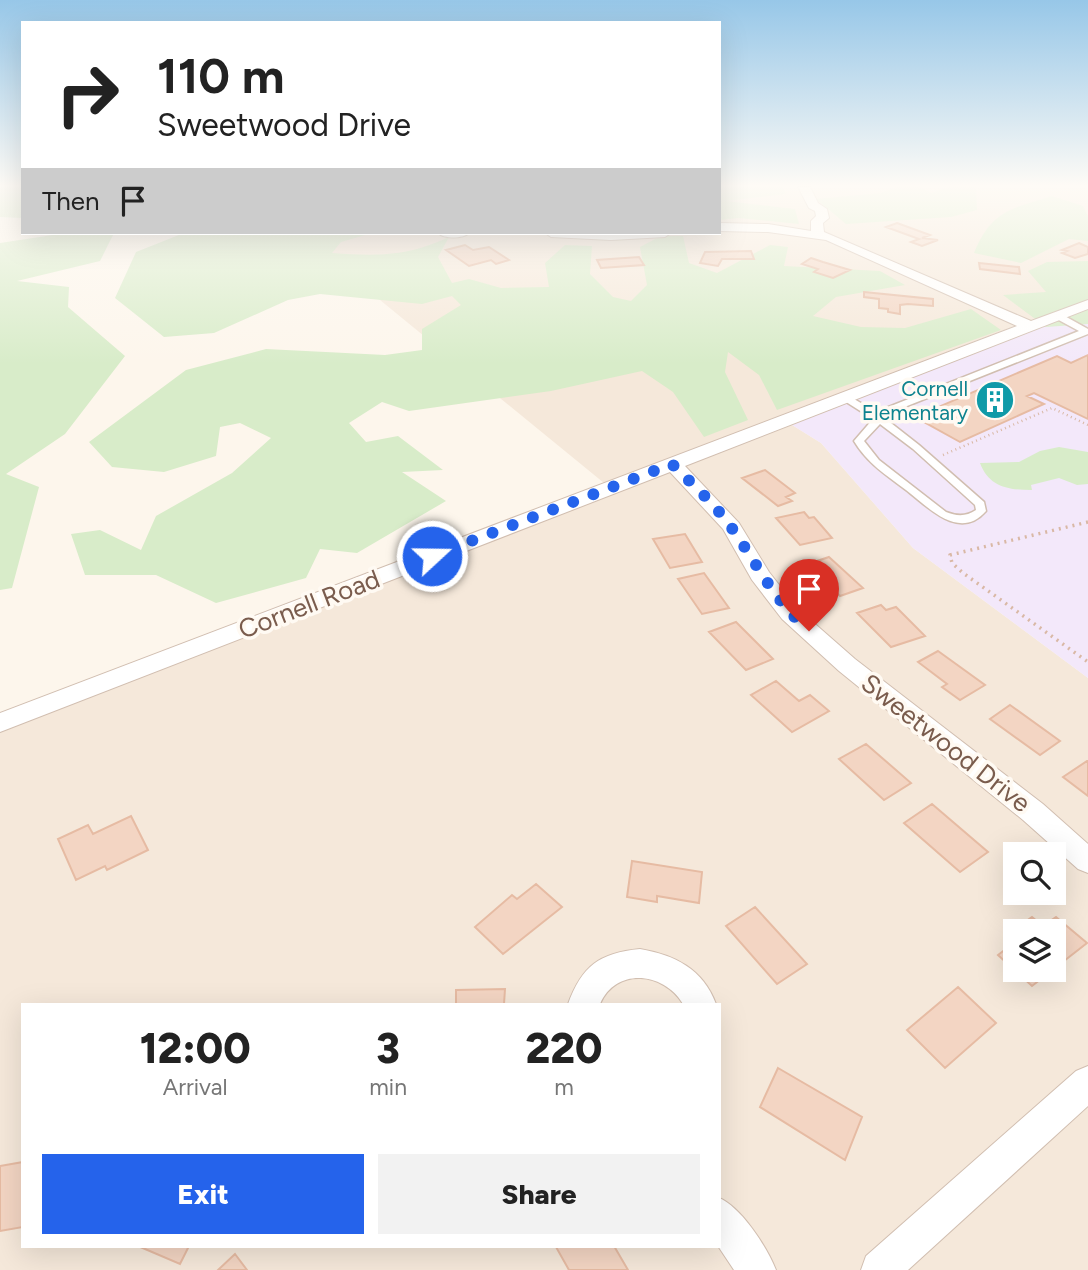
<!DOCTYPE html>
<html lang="en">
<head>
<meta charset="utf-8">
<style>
  :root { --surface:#fff; --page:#f2f2f2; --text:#222; --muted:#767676; --accent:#2563eb }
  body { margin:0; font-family:Figtree,sans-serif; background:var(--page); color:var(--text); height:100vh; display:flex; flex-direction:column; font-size:26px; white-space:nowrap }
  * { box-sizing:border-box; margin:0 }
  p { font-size:23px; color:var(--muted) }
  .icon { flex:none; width:38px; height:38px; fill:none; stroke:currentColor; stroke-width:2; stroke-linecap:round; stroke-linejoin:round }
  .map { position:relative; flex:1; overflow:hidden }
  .details { position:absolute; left:21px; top:1003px; width:700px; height:245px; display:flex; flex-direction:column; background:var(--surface); border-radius:0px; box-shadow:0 7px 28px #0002 }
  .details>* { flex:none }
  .hud { position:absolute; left:21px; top:21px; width:700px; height:214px; border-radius:0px; box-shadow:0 7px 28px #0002; background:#fff; color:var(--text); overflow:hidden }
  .controls { position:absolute; left:1003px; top:842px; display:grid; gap:14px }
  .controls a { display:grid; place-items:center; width:63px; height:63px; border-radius:0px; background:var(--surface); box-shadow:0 7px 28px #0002; font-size:35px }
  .pin { position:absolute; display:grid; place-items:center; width:60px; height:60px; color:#fff; margin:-72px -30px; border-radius:50% 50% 50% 0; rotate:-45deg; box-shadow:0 0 7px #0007 }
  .pin .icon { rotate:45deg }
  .me { position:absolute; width:77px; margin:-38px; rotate:69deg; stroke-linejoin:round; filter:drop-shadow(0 0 5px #0008) }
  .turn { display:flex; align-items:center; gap:24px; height:147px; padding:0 21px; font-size:32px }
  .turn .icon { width:91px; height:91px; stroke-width:2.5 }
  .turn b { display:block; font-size:49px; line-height:60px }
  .then { display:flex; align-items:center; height:66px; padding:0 21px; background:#0003; gap:14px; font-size:26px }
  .eta { display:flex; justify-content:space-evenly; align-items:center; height:119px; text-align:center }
  .eta b { font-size:42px; font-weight:800; line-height:49px }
  .primary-button { display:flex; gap:14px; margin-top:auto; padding:14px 21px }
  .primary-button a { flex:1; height:80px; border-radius:0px; background:var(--accent); color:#fff; font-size:28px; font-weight:800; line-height:80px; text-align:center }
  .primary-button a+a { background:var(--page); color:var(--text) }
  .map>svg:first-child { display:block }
</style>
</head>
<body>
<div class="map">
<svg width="1088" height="1270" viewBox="0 0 1088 1270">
  <rect width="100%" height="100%" fill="#fdf6ec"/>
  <!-- residential -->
  <path fill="#f5e8da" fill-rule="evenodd" d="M 719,187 L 1088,187 L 1088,298 L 604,483 L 298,233 L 719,233 Z
    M 792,425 L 821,443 L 913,548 L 1088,678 L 1088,1270 L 0,1270 L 0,731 ZM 1015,854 L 1054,854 L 1054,892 L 1015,892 ZM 1015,931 L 1054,931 L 1054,970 L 1015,970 ZM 23,1004 L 719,1004 L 719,1246 L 23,1246 Z"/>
  <!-- education -->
  <path fill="#f3e8fa" d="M 1082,311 L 1088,314 L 1088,678 L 913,548 L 821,443 L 792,425 Z"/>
  <!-- green -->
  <path fill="#d8ecc9" d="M 0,187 L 23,187 L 23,218 L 0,217 Z
    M 719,187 L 783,187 L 786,194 L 726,201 L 795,209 L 799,224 L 739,218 L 719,220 Z
    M 896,187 L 921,187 L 931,193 L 948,187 L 976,187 L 977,210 L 951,217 L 846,224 L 816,199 L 881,193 Z
    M 1052,196 L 1083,206 L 1088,216 L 1088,241 L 1069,239 L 1021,263 L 974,253 C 992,210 1011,209 1052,196 Z
    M 66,233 L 113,235 L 100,261 L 17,281 L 69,287 L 68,307 L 125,356 L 65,434 L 6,474 L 39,487 L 12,588 L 0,590 L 0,243 Z
    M 184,233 L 372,233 L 341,242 L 332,253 C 378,256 406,257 449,237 L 438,257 L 452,283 L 469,279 L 501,288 L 549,287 L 545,263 L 565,245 L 592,246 L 590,274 L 613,297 L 631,301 L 647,285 L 640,247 L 661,236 L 683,236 L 689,263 L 717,273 L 770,245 L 788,247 L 784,266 L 880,271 L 905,285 L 836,297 L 813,316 L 861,327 L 905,328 L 971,309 L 1001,330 L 777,410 L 759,375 L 728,352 L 725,372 L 748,420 L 704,437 L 673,392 L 642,371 L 551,391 L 409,411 L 382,402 L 349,423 L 366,442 L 398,436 L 443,470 L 402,472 L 446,501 L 357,553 L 320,549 L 306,578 L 216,603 L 156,575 L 85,575 L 71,534 L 100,530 L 141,550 L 156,516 L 232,473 L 271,438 L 240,423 L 220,427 L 216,456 L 164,472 L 112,467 L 89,442 L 186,370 L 266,349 L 385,355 L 422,350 L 422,329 L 461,305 L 452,296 L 422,304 L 320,294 L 288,300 L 214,333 L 164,337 L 115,298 L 136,252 Z
    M 1088,261 L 1088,324 L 1046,327 L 1003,295 L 1046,292 L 1028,271 L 1047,262 Z
    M 1059,447 L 1088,452 L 1088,484 L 1077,485 L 1059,478 L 1031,485 L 1032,490 C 1008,490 989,487 980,463 L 1019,462 L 1040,451 Z"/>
  <!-- building -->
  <path fill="#f3d5c3" stroke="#e6bba3" stroke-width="2" d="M 897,223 L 930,235 L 922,238 L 938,240 L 922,246 L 911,242 L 919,239 L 886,227 Z
    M 1079,243 L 1088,247 L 1088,254 L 1075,258 L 1062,253 L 1067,251 L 1062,250 Z
    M 465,245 L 473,250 L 489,247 L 509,260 L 496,264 L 491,260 L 469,266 L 446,250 Z
    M 751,251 L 754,259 L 722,259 L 718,266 L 700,263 L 705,252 Z
    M 639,257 L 644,265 L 601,268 L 597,260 Z
    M 811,258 L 823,262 L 850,270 L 833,278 L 814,272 L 818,269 L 802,264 Z
    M 979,263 L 1019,267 L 1020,274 L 980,269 Z
    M 864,292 L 933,299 L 933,306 L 908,304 L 900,305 L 900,314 L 888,312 L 888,309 L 879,308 L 879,299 L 864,297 Z
    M 1088,355 L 1088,419 L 1034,393 L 1027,396 L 1044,404 L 960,442 L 915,417 L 1057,356 L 1071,363 Z
    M 765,470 L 795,493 L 786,497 L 792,501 L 778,506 L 742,478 Z
    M 804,512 L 809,518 L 814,517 L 832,538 L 800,545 L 776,518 Z
    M 685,534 L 702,562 L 670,568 L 653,539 Z
    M 829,557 L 863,588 L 840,596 L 808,564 Z
    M 704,573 L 729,608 L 702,614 L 678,579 Z
    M 881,605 L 886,610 L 896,607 L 925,636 L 891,647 L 857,613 Z
    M 736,622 L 773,659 L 746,670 L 709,632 Z
    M 938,651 L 985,685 L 960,700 L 942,687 L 947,684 L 918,662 Z
    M 776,681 L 799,701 L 810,695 L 829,711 L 792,732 L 751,695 Z
    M 1010,705 L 1060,741 L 1040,755 L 990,719 Z
    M 866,744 L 911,783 L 884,800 L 839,759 Z
    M 1087,761 L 1088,761 L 1088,796 L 1063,777 Z
    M 932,804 L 988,852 L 960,872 L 904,823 Z
    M 131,816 L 148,850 L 107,870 L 105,866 L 76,880 L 58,839 L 88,825 L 93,834 Z
    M 632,861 L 702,872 L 699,903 L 657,896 L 657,902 L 627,897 Z
    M 536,884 L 562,907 L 503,954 L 475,927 L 512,895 L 517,899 Z
    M 755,907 L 807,964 L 777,984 L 726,926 Z
    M 1032,917 L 1043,926 L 1056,917 L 1087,943 L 1032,986 L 998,955 L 1015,942 L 1015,970 L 1054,970 L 1054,931 L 1015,929 Z
    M 958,987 L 996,1023 L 945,1068 L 907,1030 Z
    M 505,989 L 504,1004 L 456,1004 L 456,990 Z
    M 778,1068 L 862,1117 L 845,1160 L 760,1107 Z
    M 23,1162 L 23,1227 L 0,1231 L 0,1166 Z
    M 138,1246 L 189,1246 L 180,1264 Z
    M 558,1246 L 614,1246 L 628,1270 L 569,1270 L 556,1247 Z
    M 235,1254 L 247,1270 L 218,1270 Z"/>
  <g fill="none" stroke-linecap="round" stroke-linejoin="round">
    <!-- lane casing -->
    <g stroke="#d1beb0" stroke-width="3">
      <path id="lane" d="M 1055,314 L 1061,314 L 1088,329 L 1088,334 L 882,416 L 919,445 L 984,502 L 986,511 C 959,542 927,506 906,490 C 886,475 867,463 854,441 L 873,419 L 843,400 L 843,396 L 849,396 L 876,412 L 1079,331 L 1055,318 ZM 880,424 L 913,449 L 975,505 L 976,510 C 966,517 956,516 946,512 L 879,460 L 864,441 Z"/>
    </g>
    <!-- street casing -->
    <g stroke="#d1beb0" stroke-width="2">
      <path id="street" d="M 798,187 L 810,187 L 818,203 L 827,209 L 829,218 L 823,223 L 824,232 L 1031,321 L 1088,300 L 1088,309 L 685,466 L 739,523 L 769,572 L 798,609 L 855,659 L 1043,804 L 1088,844 L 1088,873 L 1078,869 L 1023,820 L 839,671 L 782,619 L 752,580 L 723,529 L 670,472 L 0,732 L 0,713 L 1017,326 L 826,240 L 768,232 L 719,231 L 719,223 L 768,224 L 811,231 L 811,221 L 816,216 L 815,211 L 809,208 Z
        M 438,233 L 469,233 C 463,239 444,239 438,233 Z
        M 545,233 L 671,233 L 665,237 L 611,240 L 551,237 Z
        M 640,949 C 675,955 703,969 716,1004 L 683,1004 C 664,972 616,967 600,1004 L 568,1004 C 582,966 599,953 640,949 Z
        M 1088,1066 L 1088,1106 L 908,1270 L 861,1270 L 866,1256 L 1076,1071 Z
        M 719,1198 C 741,1207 767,1247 776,1270 L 734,1270 L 718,1246 Z"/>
    </g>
    <!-- path-far1 -->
    <path stroke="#d9b8a5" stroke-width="2.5" stroke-dasharray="1 3.5" stroke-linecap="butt" d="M 943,455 L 1052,408 L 1088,425"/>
    <!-- path -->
    <path stroke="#d9b8a5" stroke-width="3.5" stroke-dasharray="2 5" stroke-linecap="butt" d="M 1088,522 L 950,555 L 952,563 L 963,573 L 1088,662"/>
    <!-- lane -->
    <use href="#lane" fill="#fff" fill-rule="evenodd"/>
    <!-- street -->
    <use href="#street" fill="#fff" fill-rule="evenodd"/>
  </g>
  <!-- sky -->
  <linearGradient id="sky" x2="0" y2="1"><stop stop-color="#97c7e8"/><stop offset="0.51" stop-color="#fefbf6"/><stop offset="1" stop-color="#fefbf6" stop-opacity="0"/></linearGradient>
  <rect width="1088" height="364" fill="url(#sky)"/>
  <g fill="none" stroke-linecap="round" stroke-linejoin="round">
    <!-- route -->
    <path stroke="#2563eb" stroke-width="12" stroke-dasharray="0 21.6" d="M 432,556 L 672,464 C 692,484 714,503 731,527 C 758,565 773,599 809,631"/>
  </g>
  <!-- icons -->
  <defs>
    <g id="building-disc" transform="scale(2.0125)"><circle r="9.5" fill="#0f9aa8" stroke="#fffaf3"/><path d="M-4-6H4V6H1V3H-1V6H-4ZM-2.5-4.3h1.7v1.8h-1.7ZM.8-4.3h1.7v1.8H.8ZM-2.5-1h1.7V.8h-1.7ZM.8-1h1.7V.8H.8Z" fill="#fff"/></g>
  </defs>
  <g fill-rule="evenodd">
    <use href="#building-disc" x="995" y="400"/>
  </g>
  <g text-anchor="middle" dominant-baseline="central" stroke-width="7" stroke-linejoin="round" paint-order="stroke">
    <!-- far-culture labels -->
    <g font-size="21" fill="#0d838f" stroke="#fffaf3" text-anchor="end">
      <text x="968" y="388">Cornell<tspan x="968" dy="24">Elementary</tspan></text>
    </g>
    <!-- street labels -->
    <g font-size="26" fill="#7a5c4d" stroke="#fffaf3">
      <text transform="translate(309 604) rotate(-21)">Cornell Road</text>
      <text transform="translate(946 743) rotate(38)">Sweetwood Drive</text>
    </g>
  </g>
</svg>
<div class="controls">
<a><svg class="icon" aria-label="search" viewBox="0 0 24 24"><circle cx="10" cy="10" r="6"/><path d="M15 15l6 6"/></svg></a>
<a><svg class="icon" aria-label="layers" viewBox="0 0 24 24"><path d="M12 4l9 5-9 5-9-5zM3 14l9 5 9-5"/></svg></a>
</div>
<div class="pin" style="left:809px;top:631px;background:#d93025"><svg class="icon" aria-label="arrive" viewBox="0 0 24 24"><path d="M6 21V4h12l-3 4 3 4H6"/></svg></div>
<svg class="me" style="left:432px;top:556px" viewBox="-20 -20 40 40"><circle r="17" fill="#2563eb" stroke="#fff" stroke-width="3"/><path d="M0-11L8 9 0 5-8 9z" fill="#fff"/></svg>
<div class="hud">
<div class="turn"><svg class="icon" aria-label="right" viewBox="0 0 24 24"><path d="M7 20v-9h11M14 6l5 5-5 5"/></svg><div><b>110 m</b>Sweetwood Drive</div></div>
<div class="then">Then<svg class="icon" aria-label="arrive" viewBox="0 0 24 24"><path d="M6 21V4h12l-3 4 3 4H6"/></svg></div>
</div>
<section class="details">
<div class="eta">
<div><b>12:00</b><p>Arrival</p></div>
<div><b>3</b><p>min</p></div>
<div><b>220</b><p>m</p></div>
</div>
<div class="primary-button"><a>Exit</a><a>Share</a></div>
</section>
</div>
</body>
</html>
